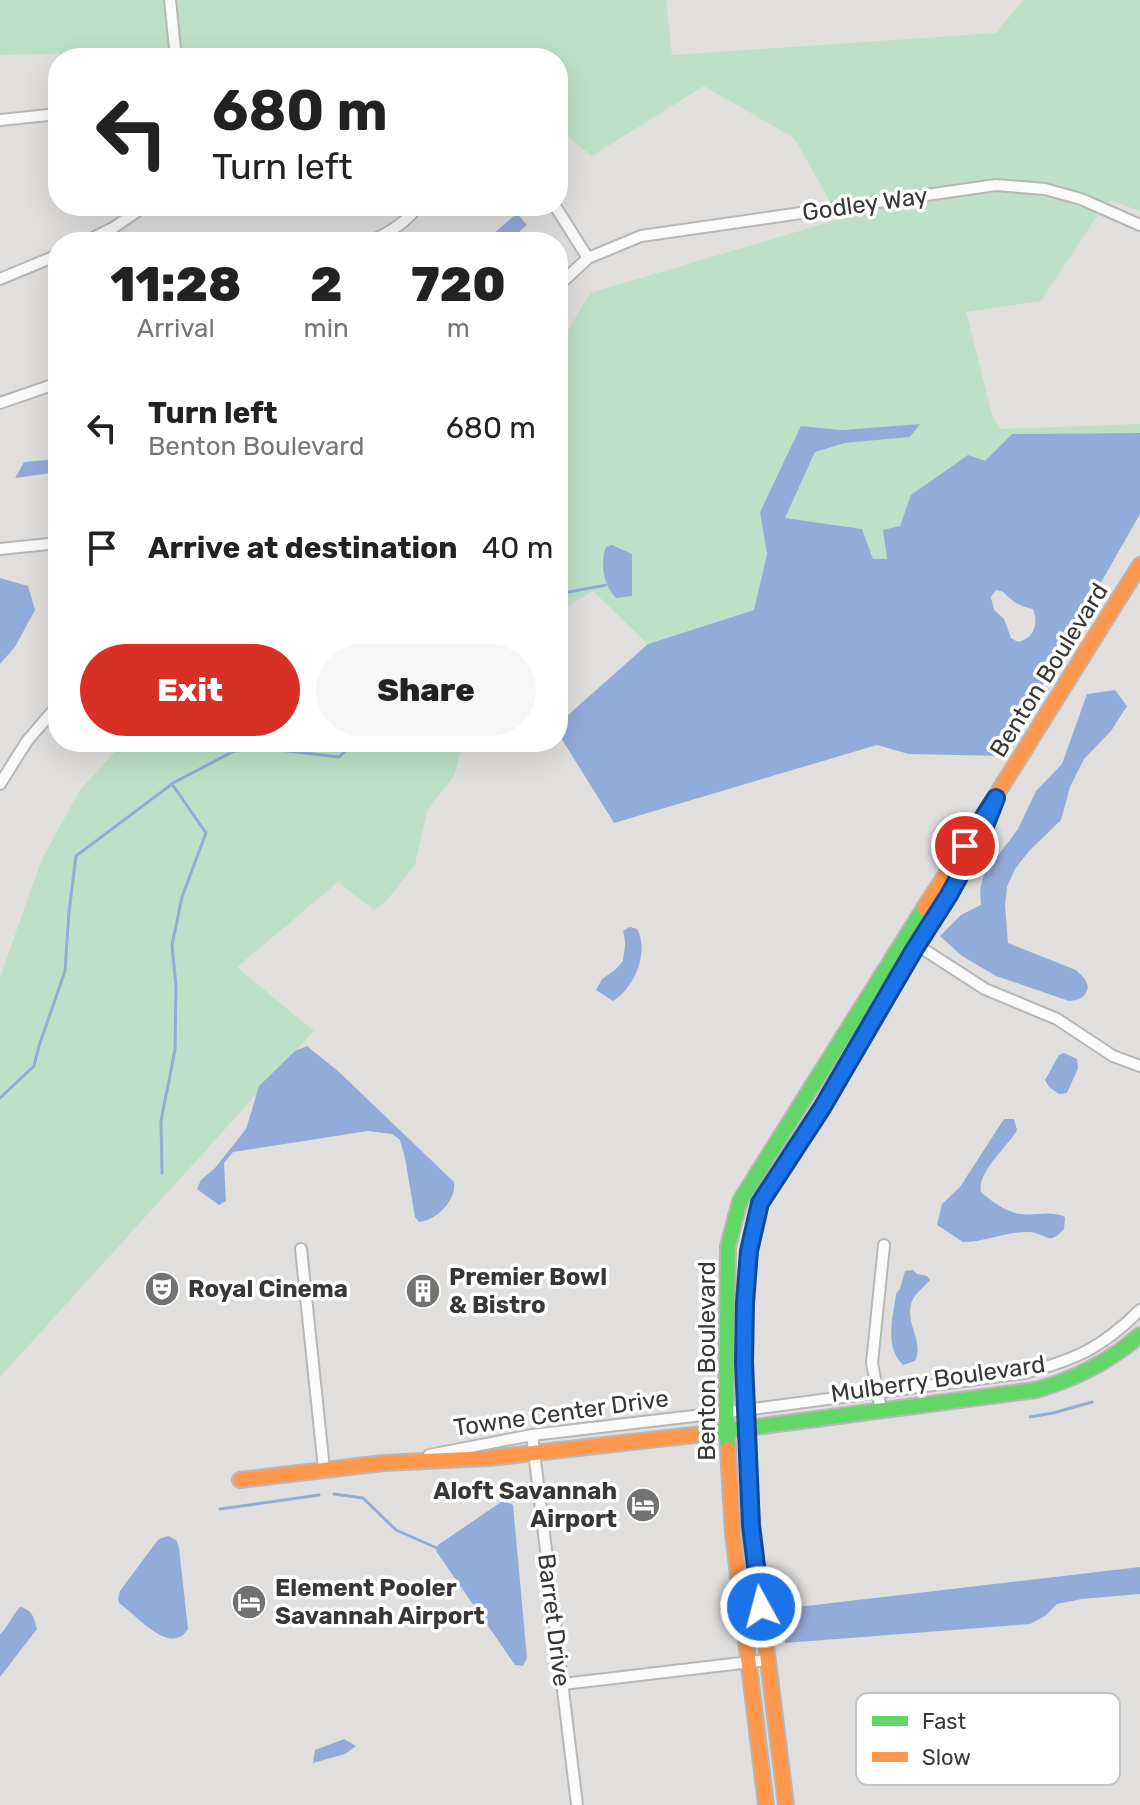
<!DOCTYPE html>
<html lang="en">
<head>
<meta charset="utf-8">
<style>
  :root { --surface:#fff; --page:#f6f6f6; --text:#222; --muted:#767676; --accent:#d93025 }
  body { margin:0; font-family:Rubik,sans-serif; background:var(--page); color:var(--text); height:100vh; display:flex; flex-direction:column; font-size:30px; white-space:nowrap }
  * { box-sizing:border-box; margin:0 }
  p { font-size:26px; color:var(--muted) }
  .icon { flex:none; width:44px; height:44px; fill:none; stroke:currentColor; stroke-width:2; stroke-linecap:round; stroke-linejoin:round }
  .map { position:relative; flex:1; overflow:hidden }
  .drawer { position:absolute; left:48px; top:232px; width:520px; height:520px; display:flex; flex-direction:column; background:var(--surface); border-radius:32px; box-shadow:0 8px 32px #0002 }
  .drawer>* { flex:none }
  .guide { position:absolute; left:48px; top:48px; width:520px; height:168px; border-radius:32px; box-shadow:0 8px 32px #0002; background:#fff; color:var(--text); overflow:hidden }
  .pin { position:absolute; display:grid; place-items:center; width:68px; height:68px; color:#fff; margin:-34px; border:4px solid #fff; border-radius:50%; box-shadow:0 2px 8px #0007 }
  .me { position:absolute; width:88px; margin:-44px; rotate:353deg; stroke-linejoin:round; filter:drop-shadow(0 0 6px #0008) }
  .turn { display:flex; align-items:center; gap:28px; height:168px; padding:0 32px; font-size:36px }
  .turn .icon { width:104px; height:104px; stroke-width:2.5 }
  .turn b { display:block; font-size:56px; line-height:68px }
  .eta { display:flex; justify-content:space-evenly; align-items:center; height:136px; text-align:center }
  .eta b { font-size:48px; font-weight:800; line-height:56px }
  .primary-button { display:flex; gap:16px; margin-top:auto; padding:16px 32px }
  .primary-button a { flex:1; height:92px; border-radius:48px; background:var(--accent); color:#fff; font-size:32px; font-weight:800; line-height:92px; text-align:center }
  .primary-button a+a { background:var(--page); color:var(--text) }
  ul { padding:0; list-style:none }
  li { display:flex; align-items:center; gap:24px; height:120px; padding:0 32px }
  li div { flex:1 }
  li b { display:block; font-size:30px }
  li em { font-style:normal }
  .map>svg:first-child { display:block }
</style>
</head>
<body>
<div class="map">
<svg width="1140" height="1805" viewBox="0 0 1140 1805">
  <rect width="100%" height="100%" fill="#e1dfdd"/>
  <!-- green -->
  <path fill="#bee0c8" d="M 0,0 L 666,0 L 672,55 L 996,33 L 1023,0 L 1140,0 L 1140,211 L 1110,200 L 1097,216 L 1041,301 L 966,312 L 991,412 L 1000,429 L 1140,424 L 1140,433 L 1012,434 L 985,461 L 900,526 L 887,559 L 873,559 L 862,529 L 785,518 L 815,452 L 845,443 L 910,437 L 919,424 L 842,430 L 802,426 L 760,511 L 767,554 L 754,610 L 648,644 L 593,591 L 558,612 L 558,347 L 590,293 L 840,219 L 794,138 L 704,86 L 592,156 L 558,129 L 558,58 L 299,58 L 243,54 L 176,52 L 0,55 Z
    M 124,742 L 463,742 L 454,776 L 427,811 L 415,865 L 387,900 L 374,910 L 338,882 L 237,967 L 314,1031 L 0,1377 L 0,977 L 42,859 L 80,790 Z"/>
  <!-- water -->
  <path fill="#92acda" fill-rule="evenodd" d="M 517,213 L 527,225 L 508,242 L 484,242 Z
    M 920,424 L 910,437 L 845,443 L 815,452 L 785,518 L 862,529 L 873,559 L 887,559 L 883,530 L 900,526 L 911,495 L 968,455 L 985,461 L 1012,434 L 1140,433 L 1140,514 L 1002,756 L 909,754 L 877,745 L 614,823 L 558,733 L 558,724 L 648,644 L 754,610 L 767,554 L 760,512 L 801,426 L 842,430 ZM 996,590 C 1005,591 1004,594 1011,599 C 1017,605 1025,607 1033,609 C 1039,623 1034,639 1018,642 L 1011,638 L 1004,619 L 994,610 L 991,597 Z
    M 58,459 L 58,472 L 15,478 L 24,462 Z
    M 612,545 L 632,554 L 632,596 L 616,598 C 603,585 600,562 606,547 Z
    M 0,578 L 28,586 L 35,610 L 15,647 L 0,664 Z
    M 1115,690 L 1127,706 L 1111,731 L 1084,759 L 1070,787 L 1061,820 L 1029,851 L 1015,869 L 1007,887 L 1005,906 L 1008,943 L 1076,970 L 1085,979 L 1088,987 C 1085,998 1080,1000 1069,1001 L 996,976 L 962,956 L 940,936 L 961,915 L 981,905 L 980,890 L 984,874 L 1018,829 L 1036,791 L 1062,764 L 1087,694 Z
    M 630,927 L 637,929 C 650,951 634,989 613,1001 L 596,990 L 602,979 L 615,970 L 623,961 C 624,949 627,945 623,931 Z
    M 307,1046 L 338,1071 L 454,1182 C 457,1200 436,1221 419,1222 L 415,1217 L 405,1158 L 400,1140 L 392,1134 L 368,1131 L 233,1152 L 224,1163 L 226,1201 L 219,1205 L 197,1189 L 201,1180 L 215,1168 L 246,1129 L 259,1086 L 295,1051 Z
    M 1064,1053 L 1077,1059 L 1078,1068 L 1067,1093 L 1059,1094 L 1049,1087 L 1045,1080 L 1059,1055 Z
    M 1004,1119 L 1014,1119 L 1017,1130 C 1008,1147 977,1171 981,1192 C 991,1201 1006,1212 1020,1214 C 1035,1216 1051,1210 1065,1217 L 1064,1229 C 1048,1247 1047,1233 1029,1232 C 1007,1231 985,1242 963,1242 L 937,1225 L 942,1204 L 960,1187 Z
    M 913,1270 L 917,1274 L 927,1276 L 930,1280 C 925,1286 917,1292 913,1299 C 902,1321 925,1340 915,1361 L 903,1365 C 884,1346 893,1318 896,1294 L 900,1289 L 905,1271 Z
    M 504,1500 L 513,1505 L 527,1658 L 523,1666 L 515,1665 L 436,1551 L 438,1545 Z
    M 169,1536 L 177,1541 L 179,1548 L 188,1629 C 170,1657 137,1615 119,1603 L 118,1599 L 120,1591 L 157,1541 L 161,1538 Z
    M 1140,1567 L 1140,1594 L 1082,1599 L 1057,1604 L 1045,1616 L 1030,1624 L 785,1643 L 781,1617 L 789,1608 Z
    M 20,1607 C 33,1610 34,1618 37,1629 L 0,1677 L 0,1634 C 8,1627 12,1616 20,1607 Z
    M 344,1739 L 356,1746 L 345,1754 L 313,1763 L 315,1750 Z"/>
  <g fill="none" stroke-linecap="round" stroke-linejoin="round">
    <!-- stream -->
    <path stroke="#92acda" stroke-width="3" d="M 558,594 L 606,585
      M 173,783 L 234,751 L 271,749 L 339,757 L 355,742
      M 0,1098 L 34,1066 L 39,1046 L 65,971 L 69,912 L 76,856 L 172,784 L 206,833 L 182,897 L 172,945 L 176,987 L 175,1050 L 161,1121 L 162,1173
      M 1030,1417 L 1053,1413 L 1092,1402
      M 334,1494 L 363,1498 L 396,1530 L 437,1548
      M 220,1509 L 319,1495"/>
    <!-- street casing -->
    <g stroke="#b9b7b6" stroke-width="14">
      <path id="street" d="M 170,0 L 176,58
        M 0,120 L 58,114
        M 555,206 L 588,258
        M 85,242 L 113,228 L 145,206
        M 368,242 C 388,234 405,224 418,206
        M 0,279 L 58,255
        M 558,286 L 588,258 L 641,236 L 996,185 L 1045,189 L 1081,199 L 1140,225
        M 0,403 L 58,383
        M 0,549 L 58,543
        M 0,784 L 27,741 L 58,705
        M 917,945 L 985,989 L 1057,1019 L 1113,1056 L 1140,1066
        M 301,1249 L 324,1469
        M 881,1410 L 872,1363 L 884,1245
        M 532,1435 L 577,1805
        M 429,1455 L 532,1435 L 745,1410 L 1024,1373 C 1075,1360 1102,1348 1140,1310
        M 563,1684 L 767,1660"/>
    </g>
    <!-- fast casing -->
    <g stroke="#b9b7b6" stroke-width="18">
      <path id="fast" d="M 694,1435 L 1036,1390 C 1075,1379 1109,1362 1140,1335
        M 728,1449 L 726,1413 L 728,1246 L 740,1201 L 924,908
        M 749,1472 L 744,1362 L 745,1303 L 749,1251 L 760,1203 L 822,1108 L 914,950 L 949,895 L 980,838"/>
    </g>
    <!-- slow casing -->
    <g stroke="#b9b7b6" stroke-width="18">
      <path id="slow" d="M 924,908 C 998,795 1068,679 1140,565
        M 728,1449 L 733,1534 L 766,1805
        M 749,1472 L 751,1525 L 786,1805
        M 240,1480 L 383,1463 L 489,1458 L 694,1435"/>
    </g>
    <!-- street -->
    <use href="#street" stroke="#fafafa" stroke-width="10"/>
    <!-- fast -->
    <use href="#fast" stroke="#63d668" stroke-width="14"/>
    <!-- slow -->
    <use href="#slow" stroke="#ff974d" stroke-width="14"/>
  </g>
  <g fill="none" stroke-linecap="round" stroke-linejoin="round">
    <!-- route casing -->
    <g stroke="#114b97" stroke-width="20">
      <path id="route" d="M 761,1607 L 751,1525 L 744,1362 L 745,1303 L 749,1251 L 760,1203 L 822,1108 L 914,950 L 949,895 L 982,834 L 996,798 L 965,846"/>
    </g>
    <!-- route -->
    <use href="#route" stroke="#1a73e8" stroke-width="14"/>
  </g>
  <!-- icons -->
  <defs>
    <g id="theatre-disc" transform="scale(1.8)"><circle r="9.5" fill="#737270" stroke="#fff"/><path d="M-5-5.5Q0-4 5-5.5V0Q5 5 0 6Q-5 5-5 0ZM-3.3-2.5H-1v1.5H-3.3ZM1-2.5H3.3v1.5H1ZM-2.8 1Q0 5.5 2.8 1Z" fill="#fff"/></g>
    <g id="building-disc" transform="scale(1.8)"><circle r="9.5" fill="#737270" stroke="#fff"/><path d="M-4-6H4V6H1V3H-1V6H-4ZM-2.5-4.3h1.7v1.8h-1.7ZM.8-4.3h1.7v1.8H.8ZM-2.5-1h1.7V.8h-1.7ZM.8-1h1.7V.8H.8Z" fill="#fff"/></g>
    <g id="hotel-disc" transform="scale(1.8)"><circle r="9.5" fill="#737270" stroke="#fff"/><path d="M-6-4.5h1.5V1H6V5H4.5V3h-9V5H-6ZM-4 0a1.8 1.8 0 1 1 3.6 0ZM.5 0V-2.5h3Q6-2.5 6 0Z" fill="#fff"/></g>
  </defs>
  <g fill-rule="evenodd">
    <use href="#theatre-disc" x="162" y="1289"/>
    <use href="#building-disc" x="423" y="1291"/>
    <use href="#hotel-disc" x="643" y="1505"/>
    <use href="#hotel-disc" x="249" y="1602"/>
  </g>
  <g text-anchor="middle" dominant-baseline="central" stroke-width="7" stroke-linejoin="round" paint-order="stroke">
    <!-- street labels -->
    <g font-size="24" fill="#383736" stroke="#fff">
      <text transform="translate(865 204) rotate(-8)">Godley Way</text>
      <text transform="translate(1049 670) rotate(-58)">Benton Boulevard</text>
      <text transform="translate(707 1361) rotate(-90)">Benton Boulevard</text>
      <text transform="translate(938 1379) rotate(-8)">Mulberry Boulevard</text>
      <text transform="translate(561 1413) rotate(-8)">Towne Center Drive</text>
      <text transform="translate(554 1620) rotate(83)">Barret Drive</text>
    </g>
    <!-- poi labels -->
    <g font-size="24" font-weight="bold" fill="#383736" stroke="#fff" text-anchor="start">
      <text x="449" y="1277">Premier Bowl<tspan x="449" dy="28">&amp; Bistro</tspan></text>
      <text x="188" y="1289">Royal Cinema</text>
      <text x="617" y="1491" text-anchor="end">Aloft Savannah<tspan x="617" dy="28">Airport</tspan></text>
      <text x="275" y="1588">Element Pooler<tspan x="275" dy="28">Savannah Airport</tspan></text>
    </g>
  </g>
  <!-- legend -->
  <rect x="856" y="1693" width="264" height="92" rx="12" fill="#fff" stroke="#c3c3c3" stroke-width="2"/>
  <rect x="872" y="1716" width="36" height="10" fill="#63d668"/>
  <rect x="872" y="1752" width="36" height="10" fill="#ff974d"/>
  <g font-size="22" fill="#383736">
    <text x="922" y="1729">Fast</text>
    <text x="922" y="1765">Slow</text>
  </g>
</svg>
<div class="pin" style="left:965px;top:846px;background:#d93025"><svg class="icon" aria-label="arrive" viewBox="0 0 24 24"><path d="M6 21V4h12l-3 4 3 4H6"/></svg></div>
<svg class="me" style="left:761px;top:1607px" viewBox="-20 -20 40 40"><circle r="17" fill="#1a73e8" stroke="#fff" stroke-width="3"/><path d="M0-11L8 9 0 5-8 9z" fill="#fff"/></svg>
<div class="guide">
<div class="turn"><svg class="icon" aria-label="left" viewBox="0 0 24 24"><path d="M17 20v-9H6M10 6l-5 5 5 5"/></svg><div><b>680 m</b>Turn left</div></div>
</div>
<section class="drawer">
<div class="eta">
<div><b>11:28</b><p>Arrival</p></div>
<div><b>2</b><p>min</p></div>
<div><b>720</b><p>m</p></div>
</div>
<ul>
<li><svg class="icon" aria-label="left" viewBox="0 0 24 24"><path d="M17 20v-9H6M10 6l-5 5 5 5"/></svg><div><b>Turn left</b><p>Benton Boulevard</p></div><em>680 m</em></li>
<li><svg class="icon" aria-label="arrive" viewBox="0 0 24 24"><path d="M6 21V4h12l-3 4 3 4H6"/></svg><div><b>Arrive at destination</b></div><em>40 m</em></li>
</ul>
<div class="primary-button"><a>Exit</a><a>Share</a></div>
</section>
</div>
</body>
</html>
